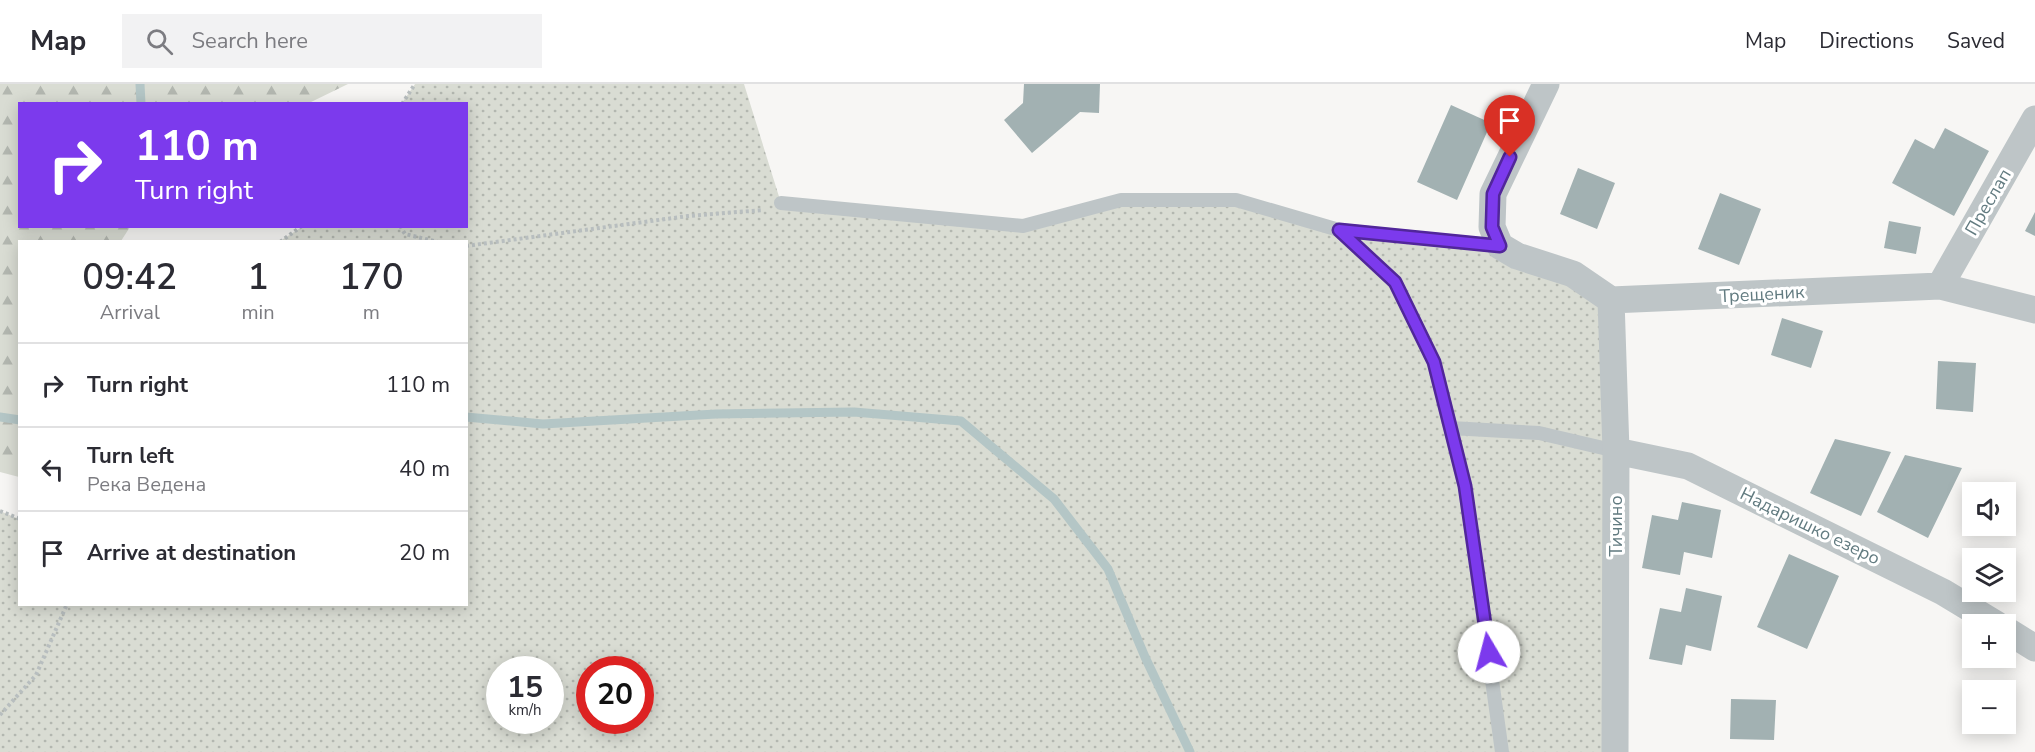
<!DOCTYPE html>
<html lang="en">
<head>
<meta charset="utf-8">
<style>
  :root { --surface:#fff; --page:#f2f2f3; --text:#2b2b33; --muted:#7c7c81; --line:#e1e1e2 }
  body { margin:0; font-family:"Nunito Sans",sans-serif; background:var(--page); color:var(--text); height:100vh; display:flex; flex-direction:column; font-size:22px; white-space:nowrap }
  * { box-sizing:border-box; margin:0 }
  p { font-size:20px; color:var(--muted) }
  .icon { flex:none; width:33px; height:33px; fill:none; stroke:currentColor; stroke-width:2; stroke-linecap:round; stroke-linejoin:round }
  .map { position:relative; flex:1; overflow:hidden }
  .panel { position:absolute; left:18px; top:156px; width:450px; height:366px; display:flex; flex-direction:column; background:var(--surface); border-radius:0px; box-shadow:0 3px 15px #0003 }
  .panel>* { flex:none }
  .guide { position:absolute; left:18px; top:18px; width:450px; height:126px; border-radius:0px; box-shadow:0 3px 15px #0003; background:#7c3aed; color:#fff; overflow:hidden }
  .controls { position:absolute; left:1962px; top:398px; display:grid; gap:12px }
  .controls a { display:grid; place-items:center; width:54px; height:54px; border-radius:0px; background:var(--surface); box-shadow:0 3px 15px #0003; font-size:30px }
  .speed { position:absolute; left:486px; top:572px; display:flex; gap:12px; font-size:30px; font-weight:700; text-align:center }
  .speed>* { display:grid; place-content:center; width:78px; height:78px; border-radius:50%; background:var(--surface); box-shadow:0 3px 15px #0003; line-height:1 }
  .speed small { font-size:15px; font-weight:400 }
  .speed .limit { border:9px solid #d22; background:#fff; color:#111 }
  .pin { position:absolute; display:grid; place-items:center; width:51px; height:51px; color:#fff; margin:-62px -26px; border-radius:50% 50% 50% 0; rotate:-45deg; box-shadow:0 0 6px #0007 }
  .pin .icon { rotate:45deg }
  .me { position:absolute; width:66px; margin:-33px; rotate:352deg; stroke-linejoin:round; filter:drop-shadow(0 0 4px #0008) }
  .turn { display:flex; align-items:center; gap:21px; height:126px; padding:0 18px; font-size:27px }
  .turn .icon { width:78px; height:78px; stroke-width:2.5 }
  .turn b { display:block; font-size:42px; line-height:51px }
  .eta { display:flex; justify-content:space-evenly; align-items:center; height:102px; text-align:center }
  .eta b { font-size:36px; font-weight:600; line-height:42px }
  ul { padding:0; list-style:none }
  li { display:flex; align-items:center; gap:18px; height:84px; padding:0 18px; border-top:2px solid var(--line) }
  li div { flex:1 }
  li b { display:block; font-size:22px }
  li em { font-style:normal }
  header { display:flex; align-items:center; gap:36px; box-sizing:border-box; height:84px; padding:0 30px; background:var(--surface); border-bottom:2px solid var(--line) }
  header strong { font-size:28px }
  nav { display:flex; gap:33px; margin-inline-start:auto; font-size:21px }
  .search { width:420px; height:54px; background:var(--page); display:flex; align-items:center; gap:15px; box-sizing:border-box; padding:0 21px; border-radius:0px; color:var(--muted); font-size:22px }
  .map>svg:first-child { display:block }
</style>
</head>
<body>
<header>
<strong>Map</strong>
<div class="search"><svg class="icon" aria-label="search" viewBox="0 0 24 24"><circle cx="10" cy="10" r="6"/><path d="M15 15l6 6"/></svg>Search here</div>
<nav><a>Map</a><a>Directions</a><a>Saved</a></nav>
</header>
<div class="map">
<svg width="2035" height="668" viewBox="0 0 2035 668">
  <defs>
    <pattern id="grass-dots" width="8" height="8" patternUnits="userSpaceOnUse" patternTransform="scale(1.5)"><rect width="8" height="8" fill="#d9dcd3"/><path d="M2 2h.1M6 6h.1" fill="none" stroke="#b3b7b0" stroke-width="1.8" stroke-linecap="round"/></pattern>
    <pattern id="forest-firs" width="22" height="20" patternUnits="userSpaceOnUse" patternTransform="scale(1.5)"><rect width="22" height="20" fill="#d9dcd3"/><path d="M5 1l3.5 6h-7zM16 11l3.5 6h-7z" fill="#b3b7b0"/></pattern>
  </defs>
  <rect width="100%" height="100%" fill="#f7f6f4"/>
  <!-- grass -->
  <path fill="url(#grass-dots)" fill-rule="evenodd" d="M 415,0 L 744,0 L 781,119 L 1023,142 L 1121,116 L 1236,116 L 1339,146 L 1500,162 L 1611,216 L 1615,668 L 0,668 L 0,427 L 19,435 L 20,520 L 466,520 L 466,158 L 280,157 L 302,143 L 466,142 L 466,20 L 402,19 ZM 500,585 L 550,585 L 550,636 L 500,636 ZM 590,585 L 640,585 L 640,636 L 590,636 Z"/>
  <!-- forest -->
  <path fill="url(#forest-firs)" d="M 0,0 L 348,0 L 309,19 L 20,20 L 20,142 L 130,143 L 121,157 L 20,158 L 19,393 L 0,388 Z"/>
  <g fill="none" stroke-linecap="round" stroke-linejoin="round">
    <!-- stream -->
    <path stroke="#b4c6c6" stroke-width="9" d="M 140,0 L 141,20
      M 0,333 L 20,336
      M 466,333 L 543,340 L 716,330 L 854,328 L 961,337 L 1054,415 L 1108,485 L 1145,573 L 1190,668"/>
  </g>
  <!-- building -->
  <path fill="#a2b1b2" d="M 1024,0 L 1100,0 L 1099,29 L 1080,28 L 1032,69 L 1004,36 L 1023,19 Z
    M 1451,21 L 1491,39 L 1457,116 L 1417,98 Z
    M 1945,44 L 1989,67 L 1954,132 L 1892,99 L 1915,55 L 1934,65 Z
    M 1578,84 L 1615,99 L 1597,145 L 1560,130 Z
    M 1720,109 L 1761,125 L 1739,181 L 1698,165 Z
    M 2035,128 L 2035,152 L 2025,147 Z
    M 1889,137 L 1921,143 L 1916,170 L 1884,164 Z
    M 1782,234 L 1823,247 L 1811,284 L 1771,271 Z
    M 1938,277 L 1976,279 L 1973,328 L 1936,325 Z
    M 1835,355 L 1891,368 L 1861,432 L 1810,409 Z
    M 1905,371 L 1962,384 L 1928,454 L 1877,428 Z
    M 1682,418 L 1721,426 L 1712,474 L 1684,468 L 1680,491 L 1642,484 L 1652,431 L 1678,436 Z
    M 1789,470 L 1839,492 L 1807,565 L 1757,543 Z
    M 1686,504 L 1722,512 L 1711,567 L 1686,561 L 1682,581 L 1649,575 L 1660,524 L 1681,528 Z
    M 1731,615 L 1776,616 L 1774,656 L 1730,655 Z"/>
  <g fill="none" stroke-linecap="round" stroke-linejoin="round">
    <!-- path -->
    <path stroke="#b8bebf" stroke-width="4" stroke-dasharray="3 3" stroke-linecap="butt" d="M 402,20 L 415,0
      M 400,142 L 405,150 L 438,158
      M 280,158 L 302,142
      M 466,162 L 688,132 L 763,126
      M 0,427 L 20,435
      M 0,631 L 36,591 L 67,520"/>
    <!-- lane -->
    <path stroke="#bec5c7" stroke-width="14" d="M 781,119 L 1023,142 L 1121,116 L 1236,116 L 1339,146 L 1500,162
      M 1339,146 L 1395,198 L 1434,278 L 1465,402 L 1502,668
      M 1451,344 L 1539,349 L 1616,367"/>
    <!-- street -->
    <path stroke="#bec5c7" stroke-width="27" d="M 1546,0 L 1493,110 L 1492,143 L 1500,162 L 1517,172 L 1573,190 L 1611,216 L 1940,202 L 2035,226
      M 1940,202 L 2035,35
      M 1611,216 L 1616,367 L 1615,668
      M 1616,367 L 1688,382 L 1943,508 L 1996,540
      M 2006,546 L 2035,564"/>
  </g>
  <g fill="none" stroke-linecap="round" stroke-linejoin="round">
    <!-- route casing -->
    <g stroke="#51269a" stroke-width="15">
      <path id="route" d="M 1489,568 L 1465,402 L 1434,278 L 1395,198 L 1339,146 L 1500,162 L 1492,143 L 1493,110 L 1510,73"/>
    </g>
    <!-- route -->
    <use href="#route" stroke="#7c3aed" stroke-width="10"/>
  </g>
  <g text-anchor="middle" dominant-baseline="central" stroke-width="6" stroke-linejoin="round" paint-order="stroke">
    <!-- street labels -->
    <g font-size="18" fill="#627b80" stroke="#fff">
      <text transform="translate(1988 118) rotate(-60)">Преслап</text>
      <text transform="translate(1762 210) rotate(-3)">Трещеник</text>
      <text transform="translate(1616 442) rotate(-90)">Тичино</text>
      <text transform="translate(1810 442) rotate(26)">Надаришко езеро</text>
    </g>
  </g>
</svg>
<div class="controls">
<a><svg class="icon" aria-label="sound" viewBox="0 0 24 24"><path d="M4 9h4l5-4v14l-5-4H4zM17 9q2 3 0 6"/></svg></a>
<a><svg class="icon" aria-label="layers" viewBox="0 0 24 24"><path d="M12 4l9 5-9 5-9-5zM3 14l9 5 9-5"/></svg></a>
<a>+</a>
<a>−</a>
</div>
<div class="speed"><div>15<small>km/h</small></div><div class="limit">20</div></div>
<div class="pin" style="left:1510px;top:73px;background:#d93025"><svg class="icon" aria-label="arrive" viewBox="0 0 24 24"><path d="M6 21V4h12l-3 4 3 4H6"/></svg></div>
<svg class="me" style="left:1489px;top:568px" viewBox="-20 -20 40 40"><circle r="19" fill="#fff"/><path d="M0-13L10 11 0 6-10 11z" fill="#7c3aed"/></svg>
<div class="guide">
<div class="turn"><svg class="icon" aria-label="right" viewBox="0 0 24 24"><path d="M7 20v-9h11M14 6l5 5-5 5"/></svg><div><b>110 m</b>Turn right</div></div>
</div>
<section class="panel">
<div class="eta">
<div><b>09:42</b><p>Arrival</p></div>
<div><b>1</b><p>min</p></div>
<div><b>170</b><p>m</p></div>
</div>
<ul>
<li><svg class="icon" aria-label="right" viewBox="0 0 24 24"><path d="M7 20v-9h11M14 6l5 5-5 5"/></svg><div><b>Turn right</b></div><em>110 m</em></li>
<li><svg class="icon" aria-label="left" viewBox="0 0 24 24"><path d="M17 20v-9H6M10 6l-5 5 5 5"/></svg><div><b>Turn left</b><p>Река Ведена</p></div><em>40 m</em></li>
<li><svg class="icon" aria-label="arrive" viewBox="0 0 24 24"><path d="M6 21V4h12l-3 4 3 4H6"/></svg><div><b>Arrive at destination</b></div><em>20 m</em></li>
</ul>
</section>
</div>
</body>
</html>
